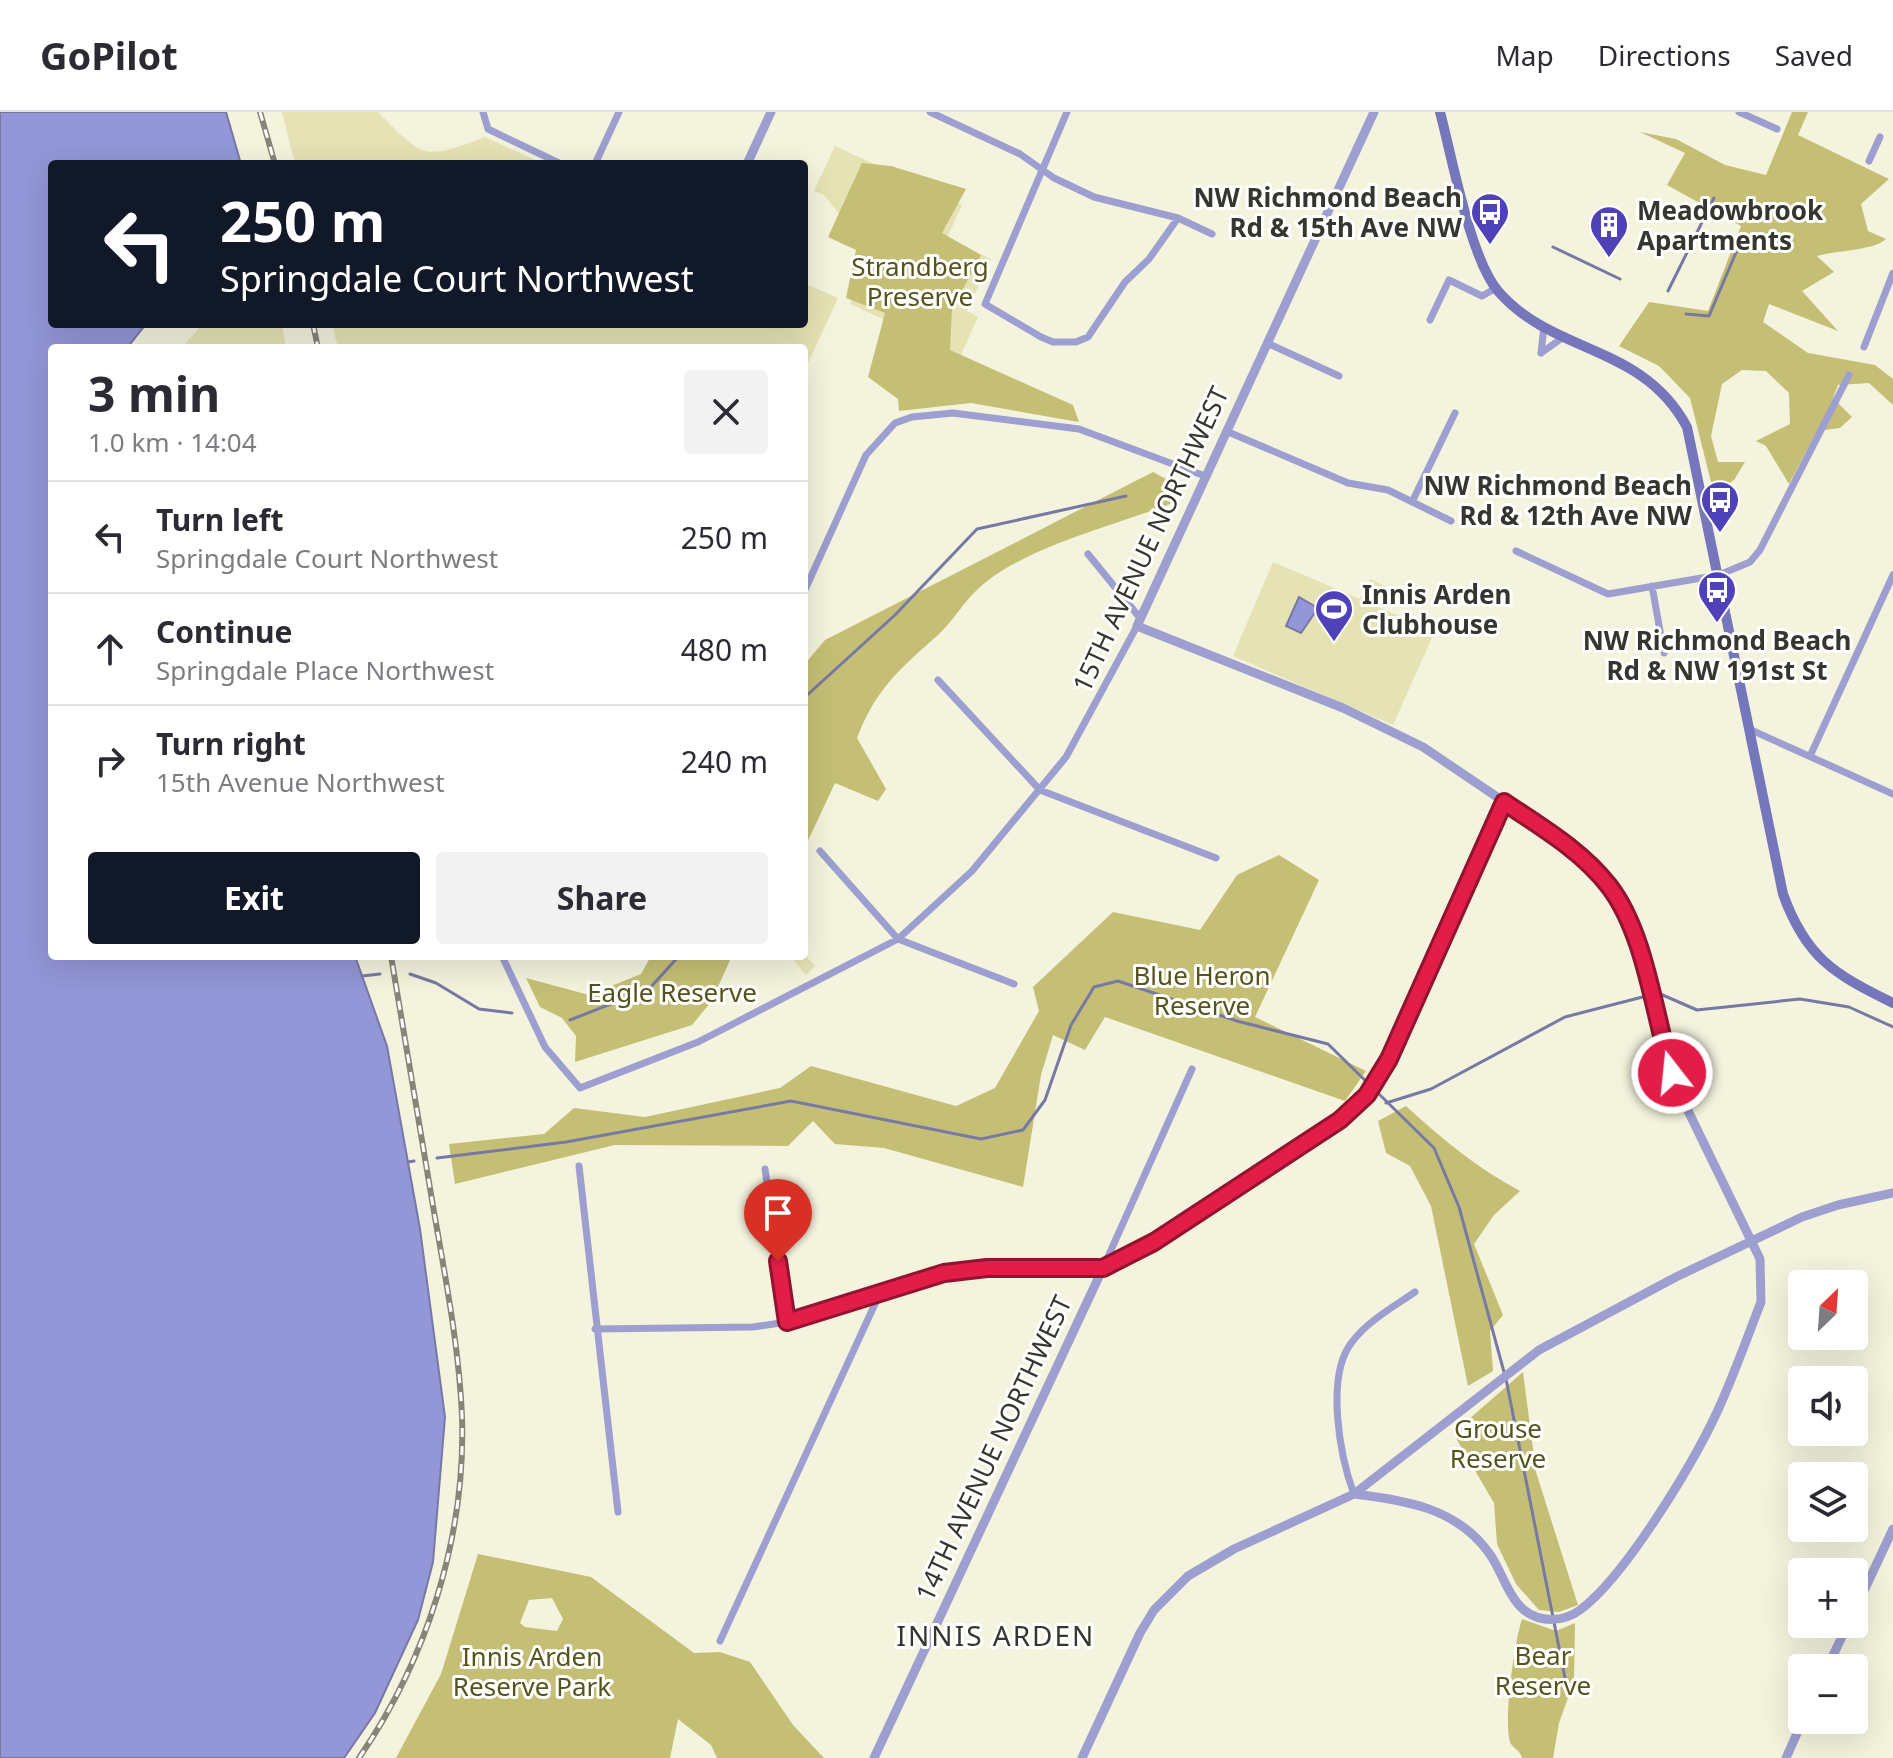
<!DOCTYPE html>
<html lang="en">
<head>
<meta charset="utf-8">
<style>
  :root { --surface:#fff; --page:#f2f2f3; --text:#2b2b33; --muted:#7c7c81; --line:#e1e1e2; --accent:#111827 }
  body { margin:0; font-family:"Noto Sans",sans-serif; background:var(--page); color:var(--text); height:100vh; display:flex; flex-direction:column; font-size:30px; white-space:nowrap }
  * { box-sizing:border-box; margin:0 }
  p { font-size:26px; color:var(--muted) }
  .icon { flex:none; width:44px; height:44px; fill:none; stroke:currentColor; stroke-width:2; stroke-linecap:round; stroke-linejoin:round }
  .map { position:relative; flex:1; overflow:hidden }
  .details { position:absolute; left:48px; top:232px; width:760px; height:616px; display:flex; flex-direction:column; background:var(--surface); border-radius:8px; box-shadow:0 8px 32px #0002 }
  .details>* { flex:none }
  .top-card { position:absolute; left:48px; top:48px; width:760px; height:168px; border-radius:8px; box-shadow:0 8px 32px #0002; background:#111827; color:#fff; overflow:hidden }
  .needle { width:52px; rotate:25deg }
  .fabs { position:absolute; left:1788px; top:1158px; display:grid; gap:16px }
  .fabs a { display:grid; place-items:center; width:80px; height:80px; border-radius:8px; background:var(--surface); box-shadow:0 8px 32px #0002; font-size:40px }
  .pin { position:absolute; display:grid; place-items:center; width:68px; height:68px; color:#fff; margin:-82px -34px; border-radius:50% 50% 50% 0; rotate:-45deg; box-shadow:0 0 8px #0007 }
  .pin .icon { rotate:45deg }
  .me { position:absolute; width:88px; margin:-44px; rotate:344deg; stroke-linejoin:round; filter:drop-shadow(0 0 6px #0008) }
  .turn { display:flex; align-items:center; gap:28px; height:168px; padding:0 40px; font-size:36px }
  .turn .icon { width:104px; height:104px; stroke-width:2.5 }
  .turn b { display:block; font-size:56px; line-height:68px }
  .round { display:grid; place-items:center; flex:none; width:84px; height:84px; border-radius:8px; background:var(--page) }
  .head { display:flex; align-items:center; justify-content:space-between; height:136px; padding:0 40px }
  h1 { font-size:48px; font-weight:700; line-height:60px }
  .cta { display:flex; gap:16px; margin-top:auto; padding:16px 40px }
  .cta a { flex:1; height:92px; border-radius:8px; background:var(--accent); color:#fff; font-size:32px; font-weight:700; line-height:92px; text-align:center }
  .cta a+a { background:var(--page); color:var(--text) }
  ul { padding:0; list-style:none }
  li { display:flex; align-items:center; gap:24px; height:112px; padding:0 40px; border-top:2px solid var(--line) }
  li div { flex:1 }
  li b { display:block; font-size:30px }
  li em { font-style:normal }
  header { display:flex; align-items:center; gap:48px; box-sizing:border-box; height:112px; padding:0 40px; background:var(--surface); border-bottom:2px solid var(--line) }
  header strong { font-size:38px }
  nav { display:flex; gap:44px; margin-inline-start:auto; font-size:28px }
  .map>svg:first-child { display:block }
</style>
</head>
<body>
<header>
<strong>GoPilot</strong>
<nav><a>Map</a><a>Directions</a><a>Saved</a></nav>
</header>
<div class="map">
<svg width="1893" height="1646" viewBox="0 0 1893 1646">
  <rect width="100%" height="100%" fill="#f4f3dd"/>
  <!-- green -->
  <path fill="#e5e2b4" d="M 282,0 L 378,0 C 424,46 422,49 485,25 L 544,52 L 295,52 Z
    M 835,34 L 962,93 L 947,126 L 991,147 L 967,199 L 978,205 L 961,243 L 850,192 L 873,144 L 824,83 L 814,79 Z
    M 804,171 L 838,186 L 804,260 L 804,236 L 338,236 L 332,212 L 804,212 Z
    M 203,212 L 282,212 L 286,236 L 181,236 Z
    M 1273,450 L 1360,487 L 1370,467 L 1387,475 L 1378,495 L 1435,519 L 1393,613 L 1233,544 Z
    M 804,842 L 815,854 L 806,863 L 790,844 Z"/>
  <!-- forest -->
  <path fill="#c5bf75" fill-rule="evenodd" d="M 1792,0 L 1808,0 L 1798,23 L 1889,67 L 1861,92 L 1868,119 L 1886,127 C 1873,139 1837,138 1817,144 L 1834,160 L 1802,179 L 1838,219 L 1769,192 L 1763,210 L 1808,241 L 1875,253 L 1893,267 L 1893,293 L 1869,271 L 1838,273 L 1833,286 L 1852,305 L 1840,316 L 1817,319 L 1789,372 L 1766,334 L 1756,329 L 1790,312 L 1789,281 L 1766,259 L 1742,258 L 1722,272 L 1711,324 L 1718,350 L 1745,350 L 1734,368 L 1714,382 L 1690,286 L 1659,254 L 1619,234 L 1649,190 L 1708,199 L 1741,114 L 1667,73 L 1685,41 L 1640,20 L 1676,27 L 1725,53 L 1766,63 Z
    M 862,51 L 891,54 L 966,77 L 942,121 L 981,143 L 952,198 L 950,238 L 1073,293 L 1079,310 L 971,291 L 899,299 L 898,287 L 868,265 L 885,201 L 846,186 L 856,138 L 828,125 Z
    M 1153,360 L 1177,373 L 1170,392 C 1113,414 1024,435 979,476 C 964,489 954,508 939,522 C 899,558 877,575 857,626 L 886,677 L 878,689 L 835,671 L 804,737 L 804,553 L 825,528 Z
    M 1279,743 L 1319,768 L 1255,905 L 1366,959 L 1345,989 L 1105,905 L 1085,938 L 1053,923 L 1041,963 L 1023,1075 L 884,1036 L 835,1032 L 813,1009 L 788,1034 L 615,1033 L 455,1072 L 449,1032 L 544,1022 L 574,996 L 645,1005 L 780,976 L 811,954 L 956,994 L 995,976 L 1039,899 L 1033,875 L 1113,800 L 1200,818 L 1237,763 Z
    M 651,844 L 732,844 L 711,890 L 692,913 L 575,950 L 576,924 L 562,906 L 540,895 L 526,866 L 589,883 L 641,862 Z
    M 1406,994 C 1442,1027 1477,1056 1520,1079 L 1494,1103 L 1474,1132 L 1503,1203 L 1490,1219 L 1493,1259 L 1468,1274 L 1431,1094 L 1410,1054 L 1386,1041 L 1378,1009 Z
    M 1523,1260 L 1536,1360 L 1578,1493 L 1559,1500 L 1539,1498 L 1516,1472 L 1497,1432 L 1494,1391 L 1453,1321 Z
    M 478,1442 L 591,1465 L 694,1541 L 720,1540 L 750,1550 L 793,1613 L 824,1646 L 717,1646 L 711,1633 L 678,1607 L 670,1646 L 396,1646 L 441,1562 ZM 552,1486 L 563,1507 L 557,1519 L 525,1515 L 520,1511 L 529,1488 Z
    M 1522,1507 L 1556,1519 L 1575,1511 L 1574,1569 L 1559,1611 L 1553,1646 L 1522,1646 C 1520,1638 1515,1638 1511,1632 C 1502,1614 1515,1527 1522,1507 Z"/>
  <!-- water -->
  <path fill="#9396d7" stroke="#7779a4" stroke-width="2" d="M 0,0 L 226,0 L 241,52 L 52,52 L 52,212 L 146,212 L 127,236 L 52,236 L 52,844 L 355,844 L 387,934 L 420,1117 L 445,1305 L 433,1450 L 418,1508 L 375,1601 L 344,1646 L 0,1646 Z
    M 1299,485 L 1318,496 L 1301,521 L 1286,514 Z"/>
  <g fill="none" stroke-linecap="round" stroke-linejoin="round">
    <!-- stream -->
    <path stroke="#7779a4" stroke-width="3" d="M 1553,135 L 1620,167
      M 1668,179 L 1714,86
      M 1686,202 L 1709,204 L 1743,124
      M 804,586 L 895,503 L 977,417 L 1126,384
      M 410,862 L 436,871 L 479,897 L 512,901
      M 362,864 L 380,862
      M 570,908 L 649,877 L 679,844
      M 1386,991 L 1431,977 L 1565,905 L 1658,881 L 1697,898 L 1800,887 L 1849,895 L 1893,915
      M 437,1046 L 566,1030 L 791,989 L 981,1027 L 1023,1018 L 1045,988 L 1071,913 L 1094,875 L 1118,869 L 1237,909 L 1328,932 L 1434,1036 L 1459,1095 L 1504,1260
      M 408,1050 L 414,1049
      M 1506,1267 L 1565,1566"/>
    <!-- minor -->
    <path stroke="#9c9fcf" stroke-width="7" d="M 483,0 L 488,17 L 561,52
      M 930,0 L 1020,42 L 1054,66 L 1094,85 L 1178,106 L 1212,122
      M 1067,0 L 985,192 L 1041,225 L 1053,230 L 1076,230 L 1088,225 L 1125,170 L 1149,147 L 1178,106
      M 1739,0 L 1777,17
      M 1869,49 L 1880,25
      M 595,52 L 619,0
      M 1430,208 L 1449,168 L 1482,184 L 1496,176
      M 1267,231 L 1339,264
      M 1864,235 L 1893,161
      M 1541,241 L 1565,224
      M 1541,241 L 1544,214
      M 1226,319 L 1348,371 L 1388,378 L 1451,409
      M 1412,390 L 1455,301
      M 1516,439 L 1608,482 L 1719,463 L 1750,450 L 1760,438 L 1849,263
      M 1088,442 L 1140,506
      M 1652,474 L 1664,541
      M 804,480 L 866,343 L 895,311 L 912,305 L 953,301 L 1079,317 L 1205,364
      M 938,568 L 1040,678 L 1216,746
      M 1749,617 L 1893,682
      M 1811,642 L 1893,463
      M 820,739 L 898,827 L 1014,872
      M 502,844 L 545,935 L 580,976 L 698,930 L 898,827 L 972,759 L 1066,645 L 1137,514
      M 579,1054 L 618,1400
      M 765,1057 L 787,1210
      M 595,1217 L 753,1215 L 787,1210 L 944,1161 L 987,1156 L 1103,1156 L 1192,957
      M 1354,1382 C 1340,1345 1325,1264 1352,1230 C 1368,1209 1393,1195 1415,1180
      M 720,1529 L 880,1181"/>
    <!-- tertiary -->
    <path stroke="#9c9fcf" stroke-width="9" d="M 747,52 L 771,0
      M 1354,1382 C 1405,1388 1457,1396 1489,1441 C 1501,1457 1508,1485 1524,1498 C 1540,1511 1564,1510 1580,1498 C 1626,1464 1694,1350 1718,1298 C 1734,1263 1747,1226 1761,1190 L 1760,1147 L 1677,976 L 1623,797 L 1594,757 L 1552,722 L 1423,635 L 1343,596 L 1137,514 L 1374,0
      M 1854,1500 L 1893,1417
      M 1827,1556 L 1848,1512
      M 874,1646 L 1103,1156 L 1154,1130 L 1340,1008 L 1367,983 L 1389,947 L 1504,690
      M 1082,1646 L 1140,1521 L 1154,1498 L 1188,1464 L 1234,1437 L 1354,1382 L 1539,1238 L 1676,1165 L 1802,1105 L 1838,1093 L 1893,1081
      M 1786,1646 L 1803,1608"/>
    <!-- secondary -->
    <path stroke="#7576bc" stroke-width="10" d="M 1440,0 C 1452,45 1470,146 1498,179 C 1553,243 1642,231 1687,315 L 1783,782 C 1806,846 1834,862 1893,891"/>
    <!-- rail casing -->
    <g stroke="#868577" stroke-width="6">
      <path id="rail" d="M 260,0 L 275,52
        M 313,212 L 318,236
        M 359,1646 C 427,1547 466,1425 462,1304 C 459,1234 445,1164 433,1094 C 419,1011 405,927 391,844"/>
    </g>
    <!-- rail -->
    <use href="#rail" stroke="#fff" stroke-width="3" stroke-dasharray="9" stroke-linecap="butt"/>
  </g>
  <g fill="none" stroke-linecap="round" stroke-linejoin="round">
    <!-- route casing -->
    <g stroke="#92132f" stroke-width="20">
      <path id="route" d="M 778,1149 L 787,1210 L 944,1161 L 987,1156 L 1103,1156 L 1154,1130 L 1340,1008 L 1367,983 L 1389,947 L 1504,690 C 1541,715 1581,738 1609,774 C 1646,822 1654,904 1672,961"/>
    </g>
    <!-- route -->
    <use href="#route" stroke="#e11d48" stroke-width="14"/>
  </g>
  <!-- icons -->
  <defs>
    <g id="bus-pin" transform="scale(2)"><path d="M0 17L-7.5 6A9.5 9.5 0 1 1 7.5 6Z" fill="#4f41b8" stroke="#fff"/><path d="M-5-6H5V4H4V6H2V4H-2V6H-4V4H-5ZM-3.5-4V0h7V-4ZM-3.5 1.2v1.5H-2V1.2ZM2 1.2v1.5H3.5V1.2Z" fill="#fff"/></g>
    <g id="building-pin" transform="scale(2)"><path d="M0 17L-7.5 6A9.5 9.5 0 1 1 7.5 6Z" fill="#4f41b8" stroke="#fff"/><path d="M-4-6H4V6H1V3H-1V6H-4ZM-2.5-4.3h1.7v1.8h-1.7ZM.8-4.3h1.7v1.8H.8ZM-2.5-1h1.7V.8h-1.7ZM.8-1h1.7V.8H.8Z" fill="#fff"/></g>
    <g id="stadium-pin" transform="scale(2)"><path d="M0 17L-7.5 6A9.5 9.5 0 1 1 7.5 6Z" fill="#4f41b8" stroke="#fff"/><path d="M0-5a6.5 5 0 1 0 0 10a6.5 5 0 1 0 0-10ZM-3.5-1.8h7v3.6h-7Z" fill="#fff"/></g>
  </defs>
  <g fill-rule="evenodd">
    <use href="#bus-pin" x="1490" y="100"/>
    <use href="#building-pin" x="1609" y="113"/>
    <use href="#bus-pin" x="1720" y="388"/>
    <use href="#bus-pin" x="1717" y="478"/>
    <use href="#stadium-pin" x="1334" y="497"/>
  </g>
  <g text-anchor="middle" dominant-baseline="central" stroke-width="6" stroke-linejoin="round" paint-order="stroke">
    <!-- poi labels -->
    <g font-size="26" font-weight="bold" fill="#37362e" stroke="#fff" text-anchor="end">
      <text x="1462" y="85">NW Richmond Beach<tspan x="1462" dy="30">Rd &amp; 15th Ave NW</tspan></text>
      <text x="1637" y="98" text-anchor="start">Meadowbrook<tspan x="1637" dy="30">Apartments</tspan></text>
      <text x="1692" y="373">NW Richmond Beach<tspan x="1692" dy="30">Rd &amp; 12th Ave NW</tspan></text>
      <text x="1362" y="482" text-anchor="start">Innis Arden<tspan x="1362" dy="30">Clubhouse</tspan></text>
      <text x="1717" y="528" text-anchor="middle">NW Richmond Beach<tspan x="1717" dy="30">Rd &amp; NW 191st St</tspan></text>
    </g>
    <!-- park labels -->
    <g font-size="26" fill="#57531c" stroke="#fff">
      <text x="920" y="154">Strandberg<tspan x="920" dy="30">Preserve</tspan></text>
      <text x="1202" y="863">Blue Heron<tspan x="1202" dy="30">Reserve</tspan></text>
      <text x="672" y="880">Eagle Reserve</text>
      <text x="1498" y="1316">Grouse<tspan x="1498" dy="30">Reserve</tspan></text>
      <text x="1543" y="1543">Bear<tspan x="1543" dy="30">Reserve</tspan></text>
      <text x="532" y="1544">Innis Arden<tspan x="532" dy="30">Reserve Park</tspan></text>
    </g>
    <!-- street labels -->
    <g font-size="26" fill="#37362e" stroke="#fff">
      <text transform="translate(1150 427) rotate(-65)">15TH AVENUE NORTHWEST</text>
      <text transform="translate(993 1336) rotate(-65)">14TH AVENUE NORTHWEST</text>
    </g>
    <!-- neighbourhood labels -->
    <g font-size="28" letter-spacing="2" fill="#37362e" stroke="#fff">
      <text x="996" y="1523">INNIS ARDEN</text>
    </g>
  </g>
</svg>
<div class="fabs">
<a><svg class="needle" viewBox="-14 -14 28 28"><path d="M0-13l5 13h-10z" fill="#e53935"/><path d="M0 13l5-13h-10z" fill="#7c7c81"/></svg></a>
<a><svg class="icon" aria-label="sound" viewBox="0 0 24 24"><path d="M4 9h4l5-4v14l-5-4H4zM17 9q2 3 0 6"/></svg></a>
<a><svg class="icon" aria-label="layers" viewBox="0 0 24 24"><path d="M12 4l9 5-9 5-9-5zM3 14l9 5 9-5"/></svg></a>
<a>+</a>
<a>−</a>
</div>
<div class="pin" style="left:778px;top:1149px;background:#d93025"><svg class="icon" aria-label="arrive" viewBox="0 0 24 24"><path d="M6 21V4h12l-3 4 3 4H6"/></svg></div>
<svg class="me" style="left:1672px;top:961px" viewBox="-20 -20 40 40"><circle r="17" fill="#e11d48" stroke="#fff" stroke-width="3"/><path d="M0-11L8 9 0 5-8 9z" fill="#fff"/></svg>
<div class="top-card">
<div class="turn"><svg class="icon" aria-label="left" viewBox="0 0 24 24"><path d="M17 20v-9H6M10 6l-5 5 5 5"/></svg><div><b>250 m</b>Springdale Court Northwest</div></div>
</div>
<section class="details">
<div class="head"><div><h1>3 min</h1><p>1.0 km · 14:04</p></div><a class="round"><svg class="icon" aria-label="close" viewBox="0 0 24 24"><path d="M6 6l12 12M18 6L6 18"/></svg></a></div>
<ul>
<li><svg class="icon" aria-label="left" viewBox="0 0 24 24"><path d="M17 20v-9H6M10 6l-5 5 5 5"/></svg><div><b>Turn left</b><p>Springdale Court Northwest</p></div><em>250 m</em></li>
<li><svg class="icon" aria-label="ahead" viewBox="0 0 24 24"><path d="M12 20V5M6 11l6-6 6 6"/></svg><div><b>Continue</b><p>Springdale Place Northwest</p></div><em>480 m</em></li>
<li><svg class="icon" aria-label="right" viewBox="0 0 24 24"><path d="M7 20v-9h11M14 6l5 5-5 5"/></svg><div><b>Turn right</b><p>15th Avenue Northwest</p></div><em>240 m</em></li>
</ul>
<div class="cta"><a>Exit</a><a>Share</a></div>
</section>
</div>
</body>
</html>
